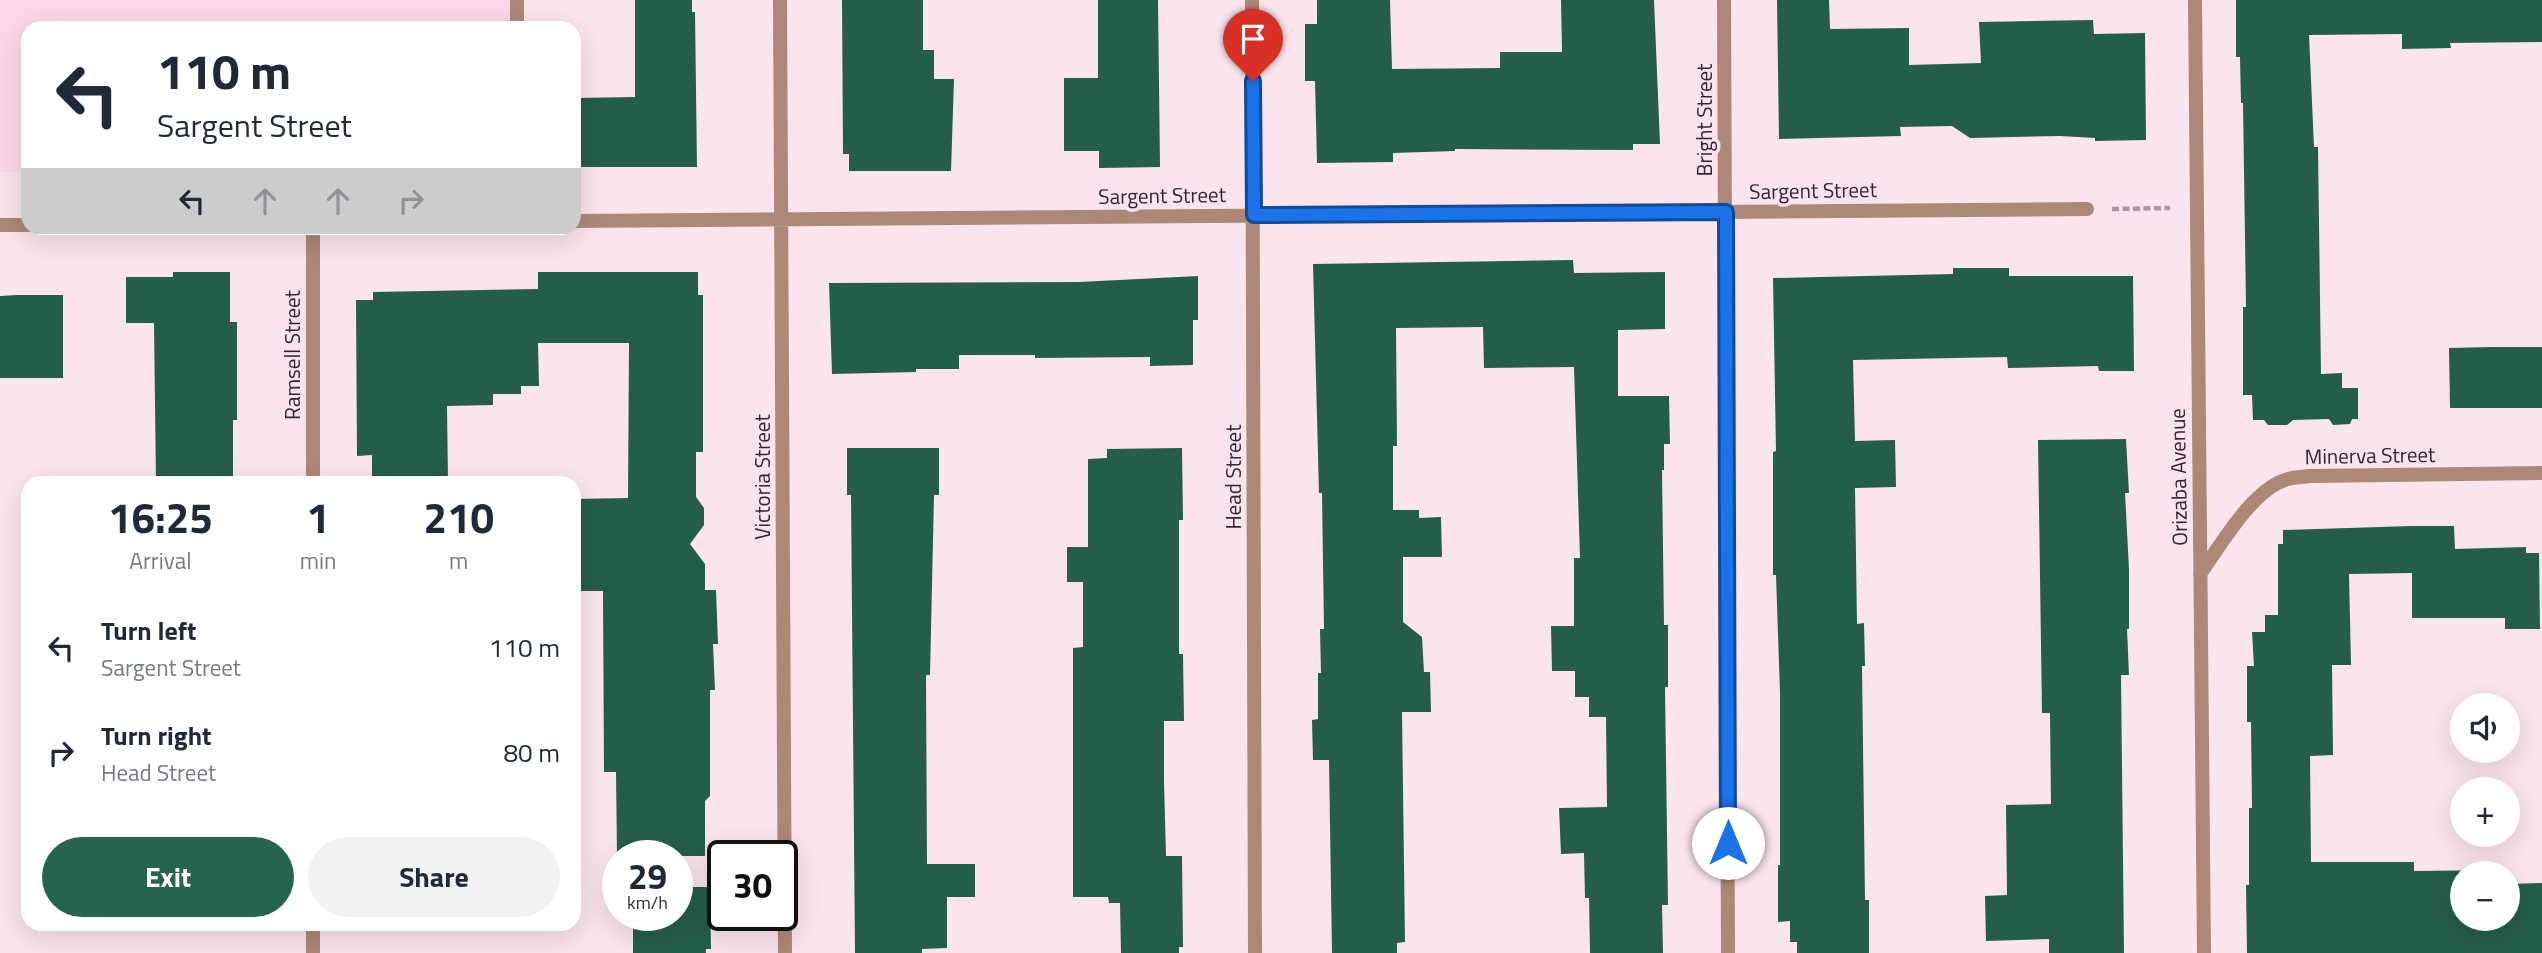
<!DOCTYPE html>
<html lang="en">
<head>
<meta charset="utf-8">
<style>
  :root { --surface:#fff; --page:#f2f2f3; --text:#1f2937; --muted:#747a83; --accent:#27644f }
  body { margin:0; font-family:"Titillium Web",sans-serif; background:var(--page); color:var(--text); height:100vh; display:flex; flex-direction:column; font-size:26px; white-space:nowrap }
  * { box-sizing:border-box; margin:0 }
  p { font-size:23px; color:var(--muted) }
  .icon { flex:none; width:38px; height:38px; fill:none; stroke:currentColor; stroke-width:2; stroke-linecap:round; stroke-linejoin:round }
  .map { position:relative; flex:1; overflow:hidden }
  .drawer { position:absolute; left:21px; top:476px; width:560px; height:455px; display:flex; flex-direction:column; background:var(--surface); border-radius:21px; box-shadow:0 7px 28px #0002 }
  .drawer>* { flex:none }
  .guide { position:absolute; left:21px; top:21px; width:560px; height:214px; border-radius:21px; box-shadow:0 7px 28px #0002; background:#fff; color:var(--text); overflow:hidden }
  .controls { position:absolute; left:2450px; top:693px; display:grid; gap:14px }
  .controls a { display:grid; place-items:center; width:70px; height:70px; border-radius:50%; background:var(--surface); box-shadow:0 7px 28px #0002; font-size:35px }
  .speed { position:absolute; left:602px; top:840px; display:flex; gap:14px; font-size:35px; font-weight:700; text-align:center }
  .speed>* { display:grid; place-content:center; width:91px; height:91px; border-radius:50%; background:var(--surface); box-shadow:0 7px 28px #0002; line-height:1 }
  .speed small { font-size:18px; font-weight:400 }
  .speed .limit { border:4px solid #111; border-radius:10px; background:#fff; color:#111 }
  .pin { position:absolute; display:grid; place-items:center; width:60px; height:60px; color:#fff; margin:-72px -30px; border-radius:50% 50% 50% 0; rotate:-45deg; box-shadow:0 0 7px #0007 }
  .pin .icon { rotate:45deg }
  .me { position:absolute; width:77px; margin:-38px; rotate:0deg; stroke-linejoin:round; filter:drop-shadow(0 0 5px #0008) }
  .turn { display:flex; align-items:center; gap:24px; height:147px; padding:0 21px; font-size:32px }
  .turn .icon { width:91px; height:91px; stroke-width:2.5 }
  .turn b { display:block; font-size:49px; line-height:60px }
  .lanes { display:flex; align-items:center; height:66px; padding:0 21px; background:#0003; justify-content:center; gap:35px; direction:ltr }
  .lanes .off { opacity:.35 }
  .eta { display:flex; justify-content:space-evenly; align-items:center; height:119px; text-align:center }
  .eta b { font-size:42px; font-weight:700; line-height:49px }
  .cta { display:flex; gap:14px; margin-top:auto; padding:14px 21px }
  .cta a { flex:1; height:80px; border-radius:42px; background:var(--accent); color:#fff; font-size:28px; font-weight:700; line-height:80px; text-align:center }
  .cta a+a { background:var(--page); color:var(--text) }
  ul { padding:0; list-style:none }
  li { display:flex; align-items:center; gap:21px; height:105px; padding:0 21px }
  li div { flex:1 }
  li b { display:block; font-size:26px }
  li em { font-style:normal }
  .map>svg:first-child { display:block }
</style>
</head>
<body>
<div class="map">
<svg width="2542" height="953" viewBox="0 0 2542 953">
  <rect width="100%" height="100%" fill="#fae4ee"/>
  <!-- built -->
  <path fill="#fbd7e8" d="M 0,0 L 524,0 L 524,28 L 28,28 L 28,172 L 0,172 Z"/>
  <!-- building -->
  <path fill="#245d4a" d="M 635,0 L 692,0 L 692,12 L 695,12 L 697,167 L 574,167 L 574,98 L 635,97 Z
    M 842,0 L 923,0 L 923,50 L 934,50 L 934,79 L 954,79 L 951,171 L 849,171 L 849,154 L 843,154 Z
    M 1098,0 L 1158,0 L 1160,167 L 1099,168 L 1099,151 L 1064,151 L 1064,78 L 1098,78 Z
    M 1317,0 L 1390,0 L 1392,69 L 1500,68 L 1500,52 L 1562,52 L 1561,0 L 1654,0 L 1660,144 L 1633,144 L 1633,150 L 1455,149 L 1455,151 L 1393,153 L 1393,162 L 1317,163 L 1315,81 L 1305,81 L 1305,24 L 1317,24 Z
    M 1777,0 L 1829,0 L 1830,29 L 1909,28 L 1909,65 L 1981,63 L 1979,22 L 2093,20 L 2094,34 L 2145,33 L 2146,140 L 2095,141 L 2095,138 L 2060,136 L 1970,138 L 1952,126 L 1900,127 L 1901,136 L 1779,139 Z
    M 2236,0 L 2542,0 L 2542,42 L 2450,43 L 2451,48 L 2402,49 L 2402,34 L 2309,35 L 2314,147 L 2318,147 L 2321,374 L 2342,373 L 2342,388 L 2358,388 L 2358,419 L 2352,419 L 2350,424 L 2333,425 L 2329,419 L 2293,420 L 2287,425 L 2268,425 L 2264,420 L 2253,420 L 2252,395 L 2243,395 L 2243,307 L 2246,307 L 2243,103 L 2241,103 L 2240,57 L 2236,57 Z
    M 1573,260 L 1574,273 L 1665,272 L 1665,329 L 1618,330 L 1618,396 L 1669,396 L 1670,444 L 1664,444 L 1664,470 L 1662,470 L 1664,625 L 1668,625 L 1668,687 L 1665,687 L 1668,905 L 1662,905 L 1663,953 L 1590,953 L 1589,898 L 1585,898 L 1584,853 L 1561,854 L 1559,808 L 1607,807 L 1606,717 L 1589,717 L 1589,697 L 1575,697 L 1575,671 L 1552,671 L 1551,626 L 1574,626 L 1574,558 L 1580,558 L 1574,367 L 1484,368 L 1483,327 L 1396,328 L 1397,446 L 1393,446 L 1393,510 L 1419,510 L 1419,518 L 1441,517 L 1442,557 L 1403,557 L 1403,622 L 1422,637 L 1424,672 L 1430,672 L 1431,712 L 1402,712 L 1405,942 L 1397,943 L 1397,953 L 1332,953 L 1329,760 L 1313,760 L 1312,720 L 1318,719 L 1318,673 L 1321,673 L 1320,629 L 1324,629 L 1322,493 L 1319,493 L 1313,264 Z
    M 1953,268 L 2009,268 L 2009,276 L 2133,276 L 2134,371 L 2099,371 L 2098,366 L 2008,368 L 2007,357 L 1853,360 L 1855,441 L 1895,440 L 1896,487 L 1855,488 L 1857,624 L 1864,623 L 1865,666 L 1862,666 L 1865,900 L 1869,900 L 1869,953 L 1797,953 L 1797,942 L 1790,942 L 1790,921 L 1778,922 L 1778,865 L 1780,865 L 1780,693 L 1776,575 L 1773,575 L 1773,452 L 1776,451 L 1773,278 L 1953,274 Z
    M 173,272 L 230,272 L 230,322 L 237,322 L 237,420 L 233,420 L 233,483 L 156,483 L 154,323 L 126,323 L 126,277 L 173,277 Z
    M 538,272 L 698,272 L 698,295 L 703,295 L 703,452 L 696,452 L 696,497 L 704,508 L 704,525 L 690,544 L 705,564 L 705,590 L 716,590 L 718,644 L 713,644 L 715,690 L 710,690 L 710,796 L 705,801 L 705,856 L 617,856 L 616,772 L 604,772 L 603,591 L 574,591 L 574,499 L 628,498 L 629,343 L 538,343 L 539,386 L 521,386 L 521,394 L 493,394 L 493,405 L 447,406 L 448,483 L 372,483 L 372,455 L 357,456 L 356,300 L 373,300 L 373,292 L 538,289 Z
    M 1198,276 L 1198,320 L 1193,320 L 1193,365 L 1150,366 L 1150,357 L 1035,358 L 1035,355 L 959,355 L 959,369 L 916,369 L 916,372 L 832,374 L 829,283 L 1079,282 Z
    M 17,295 L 63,295 L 63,378 L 0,378 L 0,296 Z
    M 2492,347 L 2542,347 L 2542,408 L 2450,408 L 2449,348 Z
    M 2126,439 L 2129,493 L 2125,493 L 2129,569 L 2129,629 L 2127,629 L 2129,675 L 2121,675 L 2124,953 L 2049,953 L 2049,939 L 1986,941 L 1985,896 L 2007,895 L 2006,805 L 2051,804 L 2050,713 L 2042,713 L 2038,440 Z
    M 847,448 L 939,448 L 939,495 L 934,495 L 930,675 L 926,675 L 927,864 L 975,864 L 975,897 L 947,897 L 947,948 L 922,949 L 922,953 L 855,953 L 851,495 L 847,495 Z
    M 1182,448 L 1183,520 L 1179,520 L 1179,654 L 1183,654 L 1184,721 L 1164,721 L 1164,782 L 1166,856 L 1182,856 L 1183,947 L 1179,947 L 1179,953 L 1121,953 L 1120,903 L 1109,903 L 1108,897 L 1073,897 L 1073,648 L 1083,647 L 1083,582 L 1067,582 L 1067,547 L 1088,547 L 1088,459 L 1107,458 L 1107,449 Z
    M 2411,526 L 2454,526 L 2455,549 L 2526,547 L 2526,553 L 2539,553 L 2540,629 L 2505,629 L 2505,618 L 2412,618 L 2412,573 L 2349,574 L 2351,665 L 2332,665 L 2333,755 L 2310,756 L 2311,862 L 2414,862 L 2414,871 L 2503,870 L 2503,873 L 2462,873 L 2462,919 L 2508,919 L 2508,884 L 2542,883 L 2542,953 L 2247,953 L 2246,885 L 2249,885 L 2249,808 L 2252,808 L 2251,722 L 2247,722 L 2247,666 L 2254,666 L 2252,632 L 2265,632 L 2265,615 L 2278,615 L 2278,544 L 2283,544 L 2283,530 Z
    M 677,887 L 710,887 L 711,949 L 706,949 L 706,953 L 633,953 L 633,915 L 677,915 Z"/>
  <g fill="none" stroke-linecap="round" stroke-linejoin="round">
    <!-- path -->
    <path stroke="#ab97a1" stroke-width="4.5" stroke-dasharray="7 3.5" stroke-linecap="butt" d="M 2112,209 L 2170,208"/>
    <!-- lane -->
    <path stroke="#ad8877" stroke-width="14" d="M 517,0 L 517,28"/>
    <!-- street -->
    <path stroke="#ad8877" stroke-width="14" d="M 780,0 L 785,953
      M 1252,0 L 1255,953
      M 1724,0 L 1728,953
      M 2195,0 L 2204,953
      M 574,221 L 2087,209
      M 0,225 L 28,225
      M 313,228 L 313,483
      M 2200,574 C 2221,545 2253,488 2288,479 C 2295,477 2303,477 2310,476 L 2542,473
      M 313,924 L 313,953"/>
  </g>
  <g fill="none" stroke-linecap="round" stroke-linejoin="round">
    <!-- route casing -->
    <g stroke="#114b97" stroke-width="18">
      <path id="route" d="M 1253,81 L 1254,215 L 1726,212 L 1728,843"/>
    </g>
    <!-- route -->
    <use href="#route" stroke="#1a73e8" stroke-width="12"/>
  </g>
  <g text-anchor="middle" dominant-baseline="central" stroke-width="7" stroke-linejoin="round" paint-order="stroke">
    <!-- street labels -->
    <g font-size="21" fill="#37242e" stroke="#fae4ee">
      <text transform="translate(1704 120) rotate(-90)">Bright Street</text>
      <text transform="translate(1813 190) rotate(-1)">Sargent Street</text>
      <text transform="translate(1162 195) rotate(-1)">Sargent Street</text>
      <text transform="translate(292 355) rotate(-90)">Ramsell Street</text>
      <text transform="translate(2370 455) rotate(-1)">Minerva Street</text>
      <text transform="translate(762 477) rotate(-90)">Victoria Street</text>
      <text transform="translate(1233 477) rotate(-90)">Head Street</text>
      <text transform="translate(2178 477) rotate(-91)">Orizaba Avenue</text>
    </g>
  </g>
</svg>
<div class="controls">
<a><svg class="icon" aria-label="sound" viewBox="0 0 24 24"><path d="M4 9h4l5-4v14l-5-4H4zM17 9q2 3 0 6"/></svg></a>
<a>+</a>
<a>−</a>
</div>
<div class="speed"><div>29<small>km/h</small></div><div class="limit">30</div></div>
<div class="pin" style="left:1253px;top:81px;background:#d93025"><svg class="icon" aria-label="arrive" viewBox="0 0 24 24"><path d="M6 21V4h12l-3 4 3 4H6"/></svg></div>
<svg class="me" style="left:1728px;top:843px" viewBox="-20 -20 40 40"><circle r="19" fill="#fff"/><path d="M0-13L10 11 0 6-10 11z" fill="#1a73e8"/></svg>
<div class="guide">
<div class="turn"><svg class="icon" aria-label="left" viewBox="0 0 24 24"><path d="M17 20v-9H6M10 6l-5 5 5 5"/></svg><div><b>110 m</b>Sargent Street</div></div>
<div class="lanes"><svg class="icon" aria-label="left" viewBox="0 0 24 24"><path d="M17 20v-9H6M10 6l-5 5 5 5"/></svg><svg class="icon off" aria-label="ahead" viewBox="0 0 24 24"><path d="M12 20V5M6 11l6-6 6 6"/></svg><svg class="icon off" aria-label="ahead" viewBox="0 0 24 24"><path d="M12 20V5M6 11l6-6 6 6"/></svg><svg class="icon off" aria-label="right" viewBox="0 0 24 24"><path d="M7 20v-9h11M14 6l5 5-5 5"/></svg></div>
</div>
<section class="drawer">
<div class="eta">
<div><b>16:25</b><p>Arrival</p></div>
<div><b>1</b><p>min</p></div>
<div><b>210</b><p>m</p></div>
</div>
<ul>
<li><svg class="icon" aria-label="left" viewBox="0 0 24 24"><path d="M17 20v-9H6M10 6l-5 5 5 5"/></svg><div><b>Turn left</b><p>Sargent Street</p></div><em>110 m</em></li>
<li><svg class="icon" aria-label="right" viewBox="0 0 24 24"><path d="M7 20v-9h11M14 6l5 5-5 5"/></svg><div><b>Turn right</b><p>Head Street</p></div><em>80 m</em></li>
</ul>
<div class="cta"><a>Exit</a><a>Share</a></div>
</section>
</div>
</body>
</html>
